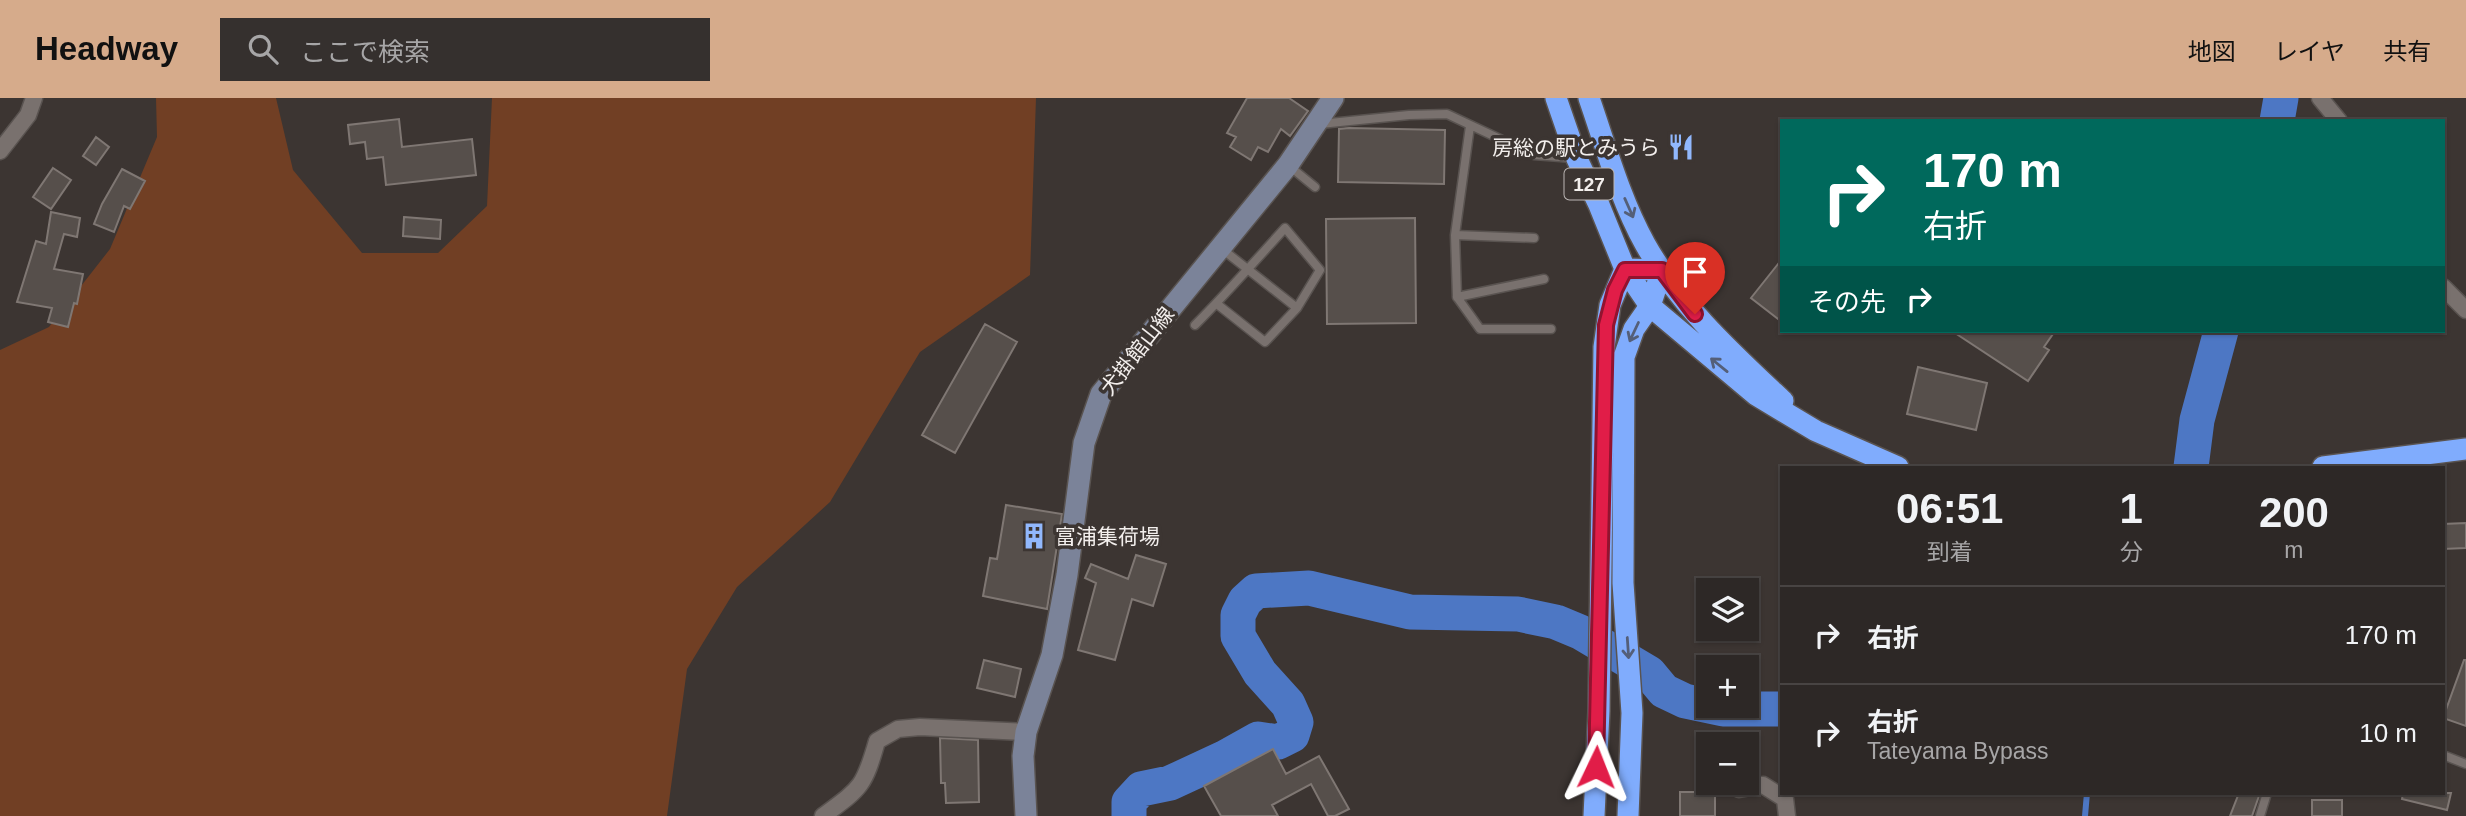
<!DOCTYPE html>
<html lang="ja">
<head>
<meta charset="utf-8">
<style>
  :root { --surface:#2d2826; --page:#35302e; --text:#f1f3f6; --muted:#a7a6a7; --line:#484443; --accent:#d6ab8b }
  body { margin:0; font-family:Helvetica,"Noto Sans JP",sans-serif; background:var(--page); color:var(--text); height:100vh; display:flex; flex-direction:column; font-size:26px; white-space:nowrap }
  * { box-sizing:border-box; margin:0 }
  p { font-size:23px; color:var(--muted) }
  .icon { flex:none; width:38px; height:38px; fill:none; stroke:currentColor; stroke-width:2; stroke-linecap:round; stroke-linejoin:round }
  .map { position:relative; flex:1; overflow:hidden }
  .details { position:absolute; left:1780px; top:368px; width:665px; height:329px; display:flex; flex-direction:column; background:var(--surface); border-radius:0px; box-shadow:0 2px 5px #0004,0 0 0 2px var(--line) }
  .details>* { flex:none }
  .guide { position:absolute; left:1780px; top:21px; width:665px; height:214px; border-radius:0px; box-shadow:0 2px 5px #0004,0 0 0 2px var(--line); background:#00695c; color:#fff; overflow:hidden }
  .tools { position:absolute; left:1696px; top:480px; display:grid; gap:14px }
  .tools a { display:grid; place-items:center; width:63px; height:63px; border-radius:0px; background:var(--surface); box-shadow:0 2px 5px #0004,0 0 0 2px var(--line); font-size:35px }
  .pin { position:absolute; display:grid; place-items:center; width:60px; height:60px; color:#fff; margin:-72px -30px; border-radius:50% 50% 50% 0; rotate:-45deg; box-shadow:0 0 7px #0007 }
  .pin .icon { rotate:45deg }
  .me { position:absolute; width:77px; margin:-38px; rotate:2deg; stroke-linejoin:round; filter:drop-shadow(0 0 5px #0008) }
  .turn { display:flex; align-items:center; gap:24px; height:147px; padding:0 28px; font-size:32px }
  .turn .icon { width:91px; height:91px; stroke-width:2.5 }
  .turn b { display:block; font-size:49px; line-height:60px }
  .then { display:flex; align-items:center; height:66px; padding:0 28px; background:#0003; gap:14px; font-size:26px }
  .eta { display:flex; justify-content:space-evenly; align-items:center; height:119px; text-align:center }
  .eta b { font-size:42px; font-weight:700; line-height:49px }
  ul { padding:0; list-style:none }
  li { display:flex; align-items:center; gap:21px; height:98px; padding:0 28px; border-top:2px solid var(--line) }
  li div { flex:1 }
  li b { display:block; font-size:26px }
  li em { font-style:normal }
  header { display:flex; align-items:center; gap:42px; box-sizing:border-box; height:98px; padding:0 35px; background:var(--accent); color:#111 }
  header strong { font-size:33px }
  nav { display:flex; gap:38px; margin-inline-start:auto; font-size:24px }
  .search { width:490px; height:63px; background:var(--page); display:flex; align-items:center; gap:18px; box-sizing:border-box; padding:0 24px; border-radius:0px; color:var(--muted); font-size:26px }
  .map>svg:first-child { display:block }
</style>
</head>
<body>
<header>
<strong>Headway</strong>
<div class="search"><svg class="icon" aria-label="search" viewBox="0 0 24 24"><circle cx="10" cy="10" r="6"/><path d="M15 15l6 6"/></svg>ここで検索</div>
<nav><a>地図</a><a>レイヤ</a><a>共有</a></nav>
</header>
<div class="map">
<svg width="2466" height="718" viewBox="0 0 2466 718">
  <rect width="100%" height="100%" fill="#3c3532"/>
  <!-- green -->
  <path fill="#713f24" d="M 156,0 L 276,0 L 293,72 L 362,155 L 438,155 L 487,108 L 492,0 L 1036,0 L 1030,177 L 920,254 L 830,404 L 737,489 L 687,571 L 667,718 L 0,718 L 0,252 L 49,229 L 110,151 L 157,39 Z"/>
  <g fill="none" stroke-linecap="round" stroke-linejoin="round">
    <!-- stream -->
    <path stroke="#4d77c4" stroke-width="6" d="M 2085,718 L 2087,695"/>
    <!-- river -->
    <path stroke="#4d77c4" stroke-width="35" d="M 2277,23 L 2281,0
      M 2191,369 L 2197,322 L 2221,233
      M 1129,718 L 1129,704 L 1141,691 L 1170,685 L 1224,660 L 1258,641 L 1278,644 L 1292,637 L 1296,624 L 1288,606 L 1260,575 L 1238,538 L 1238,517 L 1245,503 L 1256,493 L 1309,490 L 1410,514 L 1518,516 L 1556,524 L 1580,534 L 1649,575 L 1664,593 L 1685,603 L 1723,611 L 1782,611"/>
  </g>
  <!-- building -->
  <path fill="#564f4b" stroke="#7f7773" stroke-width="2" d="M 1247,0 L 1289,0 L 1308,13 L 1290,38 L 1281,31 L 1268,54 L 1258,49 L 1251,62 L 1230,49 L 1236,39 L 1227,35 Z
    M 399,21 L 402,49 L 472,41 L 476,77 L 386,87 L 383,59 L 367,61 L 365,44 L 350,46 L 348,27 Z
    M 1349,30 L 1445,32 L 1444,86 L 1338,84 L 1339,31 Z
    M 96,39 L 109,49 L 96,67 L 83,58 Z
    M 53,70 L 71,82 L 51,111 L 33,99 Z
    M 122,71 L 145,83 L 130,111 L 124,108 L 114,134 L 94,126 L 102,106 Z
    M 51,114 L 80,120 L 77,139 L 64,136 L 54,171 L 83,176 L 77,206 L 74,205 L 68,229 L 48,224 L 52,210 L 17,204 L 36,143 L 46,146 Z
    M 404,119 L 441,122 L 440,141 L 403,138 Z
    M 1415,120 L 1416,225 L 1327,226 L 1326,121 Z
    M 1782,161 L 1782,224 L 1751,200 Z
    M 985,226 L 1017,244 L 955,355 L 922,337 Z
    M 1952,233 L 2055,233 L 2044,249 L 2049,252 L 2028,283 Z
    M 1918,269 L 1987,285 L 1976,332 L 1907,316 Z
    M 1006,407 L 1062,416 L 1047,511 L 983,498 L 990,460 L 997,461 Z
    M 2466,425 L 2466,450 L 2443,451 L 2443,426 Z
    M 1136,457 L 1166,466 L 1153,508 L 1132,501 L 1115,562 L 1078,552 L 1096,485 L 1085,480 L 1091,466 L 1128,481 Z
    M 984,562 L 1021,571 L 1015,599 L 977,590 Z
    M 2464,562 L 2466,562 L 2466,628 L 2443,620 Z
    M 940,640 L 978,642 L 979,704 L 946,705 L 945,685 L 941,685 Z
    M 1273,651 L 1286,676 L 1319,658 L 1349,711 L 1335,718 L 1328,718 L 1311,686 L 1272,707 L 1278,718 L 1221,718 L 1204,688 Z
    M 1680,694 L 1715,694 L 1715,718 L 1680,718 Z
    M 2239,695 L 2260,695 L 2252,718 L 2230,718 Z
    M 2403,695 L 2451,695 L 2447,712 L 2402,701 Z
    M 2312,702 L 2342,702 L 2342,718 L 2312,718 Z"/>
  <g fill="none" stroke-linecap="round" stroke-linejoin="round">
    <!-- lane casing -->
    <g stroke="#595350" stroke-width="11">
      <path id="lane" d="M 1320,26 L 1409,17 L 1447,16 L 1534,57 L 1574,60
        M 1470,28 L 1455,137 L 1534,140
        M 1288,67 L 1315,89
        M 1455,137 L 1457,199 L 1544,181
        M 1457,199 L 1480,231 L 1551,231
        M 1217,206 L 1265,244 L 1297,210
        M 1195,227 C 1226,196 1255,163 1285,130 L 1320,172 L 1297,210 L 1222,151
        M 2443,657 L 2466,666
        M 2260,718 L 2267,695"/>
    </g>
    <!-- street casing -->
    <g stroke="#595350" stroke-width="19">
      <path id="street" d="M 2320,0 L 2339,23
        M 0,53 L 28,17 L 34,0
        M 2443,189 L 2466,212
        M 1739,691 L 1763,687 L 1785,701 L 1787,718
        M 823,718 C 861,690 864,689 877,643 L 898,631 L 920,629 L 1026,634"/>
    </g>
    <!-- secondary casing -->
    <g stroke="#595350" stroke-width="24">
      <path id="secondary" d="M 1026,718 L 1023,658 L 1026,634 L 1052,557 L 1067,477 L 1084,345 L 1101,296 L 1288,67 L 1333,0"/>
    </g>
    <!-- highway casing -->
    <g stroke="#595350" stroke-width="24">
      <path id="highway" d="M 1556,0 L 1577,61 L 1599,107 L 1625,171 L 1650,208 L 1756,297 L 1816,333 L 1898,369
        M 1589,0 C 1606,49 1620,101 1645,146 C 1680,208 1732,255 1783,303
        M 1625,171 L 1662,172 L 1650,208 L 1634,231 L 1624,259 L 1623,485 L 1632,615 L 1628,718
        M 2323,369 L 2466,351
        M 1594,718 L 1599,613 L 1604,249 L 1610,207 L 1625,171"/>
    </g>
    <!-- lane -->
    <use href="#lane" stroke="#79716e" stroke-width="8"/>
    <!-- street -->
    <use href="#street" stroke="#79716e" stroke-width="16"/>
    <!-- secondary -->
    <use href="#secondary" stroke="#7b8399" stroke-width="21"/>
    <!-- highway -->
    <use href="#highway" stroke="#80acfd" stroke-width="21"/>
  </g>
  <!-- one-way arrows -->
  <defs><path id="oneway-shaft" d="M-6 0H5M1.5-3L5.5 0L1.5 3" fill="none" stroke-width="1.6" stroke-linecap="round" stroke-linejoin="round" transform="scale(1.75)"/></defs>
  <g stroke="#545f79">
    <use href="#oneway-shaft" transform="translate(1629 110) rotate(66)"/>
    <use href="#oneway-shaft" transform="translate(1634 234) rotate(115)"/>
    <use href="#oneway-shaft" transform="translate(1719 267) rotate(-141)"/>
    <use href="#oneway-shaft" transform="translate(1628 550) rotate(86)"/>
  </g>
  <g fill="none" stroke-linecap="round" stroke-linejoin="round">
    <!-- route casing -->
    <g stroke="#92132f" stroke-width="18">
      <path id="route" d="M 1596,669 L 1606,227 L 1615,192 L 1625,172 L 1662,172 L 1695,216"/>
    </g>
    <!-- route -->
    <use href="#route" stroke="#e11d48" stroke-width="12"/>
  </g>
  <!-- icons -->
  <defs>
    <g id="restaurant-bare" transform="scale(2.1)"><path d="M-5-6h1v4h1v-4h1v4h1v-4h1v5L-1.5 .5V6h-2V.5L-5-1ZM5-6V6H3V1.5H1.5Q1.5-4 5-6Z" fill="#91b8fd" stroke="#3c3532" stroke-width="2.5" paint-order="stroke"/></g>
    <g id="building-bare" transform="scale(2.1)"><path d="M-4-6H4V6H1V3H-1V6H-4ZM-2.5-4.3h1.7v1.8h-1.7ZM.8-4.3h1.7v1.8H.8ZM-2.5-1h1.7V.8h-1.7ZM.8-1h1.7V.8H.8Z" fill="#91b8fd" stroke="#3c3532" stroke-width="2.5" paint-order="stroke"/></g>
  </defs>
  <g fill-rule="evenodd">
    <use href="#restaurant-bare" x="1681" y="49"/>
    <use href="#building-bare" x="1034" y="438"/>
  </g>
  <g text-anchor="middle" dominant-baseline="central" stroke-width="7" stroke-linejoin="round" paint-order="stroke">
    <!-- shield labels -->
    <rect fill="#3c3532" stroke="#bcb7b5" stroke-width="2" x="1564.5" y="70.5" width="49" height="31" rx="5"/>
    <g font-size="19" font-weight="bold" fill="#f3efed">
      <text x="1589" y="86">127</text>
    </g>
    <!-- poi labels -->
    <g font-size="21" fill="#f3efed" stroke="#3c3532" text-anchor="end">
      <text x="1660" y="49">房総の駅とみうら</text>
      <text x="1055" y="438" text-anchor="start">富浦集荷場</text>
    </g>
    <!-- street labels -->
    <g font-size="21" fill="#f3efed" stroke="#3c3532">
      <text transform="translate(1137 253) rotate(-52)">犬掛館山線</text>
    </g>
  </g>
</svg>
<div class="tools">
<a><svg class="icon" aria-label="layers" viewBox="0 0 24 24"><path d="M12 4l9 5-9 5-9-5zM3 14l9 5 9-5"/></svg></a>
<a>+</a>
<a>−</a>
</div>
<div class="pin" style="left:1695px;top:216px;background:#d93025"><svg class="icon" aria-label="arrive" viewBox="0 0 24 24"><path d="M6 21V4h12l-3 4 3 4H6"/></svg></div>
<svg class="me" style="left:1596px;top:669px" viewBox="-20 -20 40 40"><path d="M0-17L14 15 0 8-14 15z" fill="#e11d48" stroke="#fff" stroke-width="4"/></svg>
<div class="guide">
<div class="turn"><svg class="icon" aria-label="right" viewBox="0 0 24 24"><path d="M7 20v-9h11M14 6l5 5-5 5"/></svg><div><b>170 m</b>右折</div></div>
<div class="then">その先<svg class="icon" aria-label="right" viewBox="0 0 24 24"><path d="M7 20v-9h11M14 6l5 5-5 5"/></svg></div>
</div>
<section class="details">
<div class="eta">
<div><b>06:51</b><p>到着</p></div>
<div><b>1</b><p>分</p></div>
<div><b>200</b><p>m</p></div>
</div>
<ul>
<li><svg class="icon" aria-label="right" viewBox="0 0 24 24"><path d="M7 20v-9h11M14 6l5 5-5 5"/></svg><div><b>右折</b></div><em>170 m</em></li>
<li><svg class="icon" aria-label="right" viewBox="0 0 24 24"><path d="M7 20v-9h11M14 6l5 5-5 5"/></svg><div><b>右折</b><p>Tateyama Bypass</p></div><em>10 m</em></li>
</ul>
</section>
</div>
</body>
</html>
